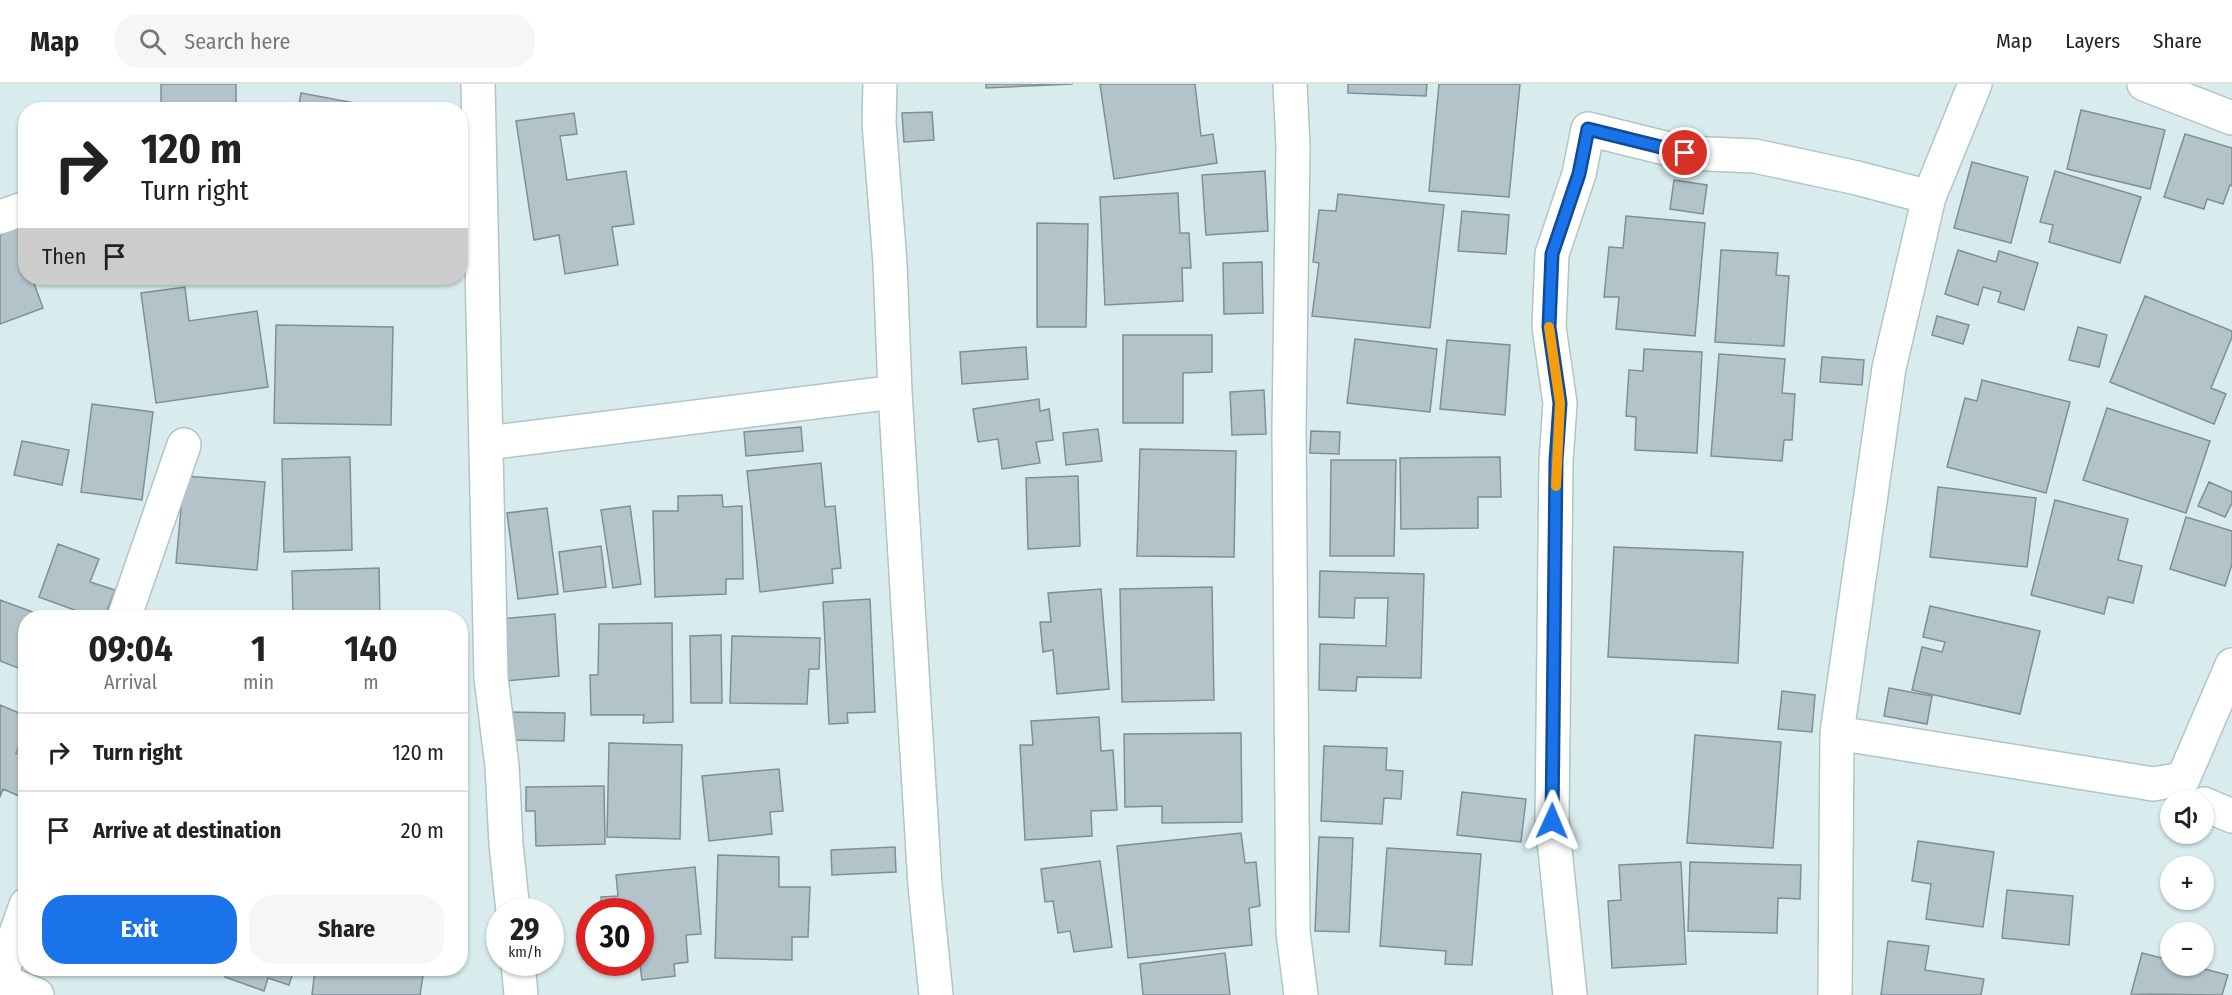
<!DOCTYPE html>
<html lang="en">
<head>
<meta charset="utf-8">
<style>
  :root { --surface:#fff; --page:#f6f6f6; --text:#222; --muted:#767676; --line:#e0e0e0; --accent:#1a73e8 }
  body { margin:0; font-family:"Fira Sans Condensed",sans-serif; background:var(--page); color:var(--text); height:100vh; display:flex; flex-direction:column; font-size:22px; white-space:nowrap }
  * { box-sizing:border-box; margin:0 }
  p { font-size:20px; color:var(--muted) }
  .icon { flex:none; width:33px; height:33px; fill:none; stroke:currentColor; stroke-width:2; stroke-linecap:round; stroke-linejoin:round }
  .map { position:relative; flex:1; overflow:hidden }
  .side { position:absolute; left:18px; top:526px; width:450px; height:366px; display:flex; flex-direction:column; background:var(--surface); border-radius:24px; box-shadow:0 2px 4px #0004 }
  .side>* { flex:none }
  .banner { position:absolute; left:18px; top:18px; width:450px; height:183px; border-radius:24px; box-shadow:0 2px 4px #0004; background:#fff; color:var(--text); overflow:hidden }
  .tools { position:absolute; left:2160px; top:706px; display:grid; gap:12px }
  .tools a { display:grid; place-items:center; width:54px; height:54px; border-radius:50%; background:var(--surface); box-shadow:0 2px 4px #0004; font-size:30px }
  .speed { position:absolute; left:486px; top:814px; display:flex; gap:12px; font-size:30px; font-weight:700; text-align:center }
  .speed>* { display:grid; place-content:center; width:78px; height:78px; border-radius:50%; background:var(--surface); box-shadow:0 2px 4px #0004; line-height:1 }
  .speed small { font-size:15px; font-weight:400 }
  .speed .limit { border:9px solid #d22; background:#fff; color:#111 }
  .pin { position:absolute; display:grid; place-items:center; width:51px; height:51px; color:#fff; margin:-26px; border:3px solid #fff; border-radius:50%; box-shadow:0 2px 6px #0007 }
  .me { position:absolute; width:66px; margin:-33px; rotate:1deg; stroke-linejoin:round; filter:drop-shadow(0 0 4px #0008) }
  .turn { display:flex; align-items:center; gap:21px; height:126px; padding:0 24px; font-size:27px }
  .turn .icon { width:78px; height:78px; stroke-width:2.5 }
  .turn b { display:block; font-size:42px; line-height:51px }
  .then { display:flex; align-items:center; height:57px; padding:0 24px; background:#0003; gap:12px; font-size:22px }
  .eta { display:flex; justify-content:space-evenly; align-items:center; height:102px; text-align:center }
  .eta b { font-size:36px; font-weight:700; line-height:42px }
  .button { display:flex; gap:12px; margin-top:auto; padding:12px 24px }
  .button a { flex:1; height:69px; border-radius:24px; background:var(--accent); color:#fff; font-size:24px; font-weight:700; line-height:69px; text-align:center }
  .button a+a { background:var(--page); color:var(--text) }
  ul { padding:0; list-style:none }
  li { display:flex; align-items:center; gap:18px; height:78px; padding:0 24px; border-top:2px solid var(--line) }
  li div { flex:1 }
  li b { display:block; font-size:22px }
  li em { font-style:normal }
  header { display:flex; align-items:center; gap:36px; box-sizing:border-box; height:84px; padding:0 30px; background:var(--surface); border-bottom:2px solid var(--line) }
  header strong { font-size:28px }
  nav { display:flex; gap:33px; margin-inline-start:auto; font-size:21px }
  .search { width:420px; height:54px; background:var(--page); display:flex; align-items:center; gap:15px; box-sizing:border-box; padding:0 21px; border-radius:24px; color:var(--muted); font-size:22px }
  .map>svg:first-child { display:block }
</style>
</head>
<body>
<header>
<strong>Map</strong>
<div class="search"><svg class="icon" aria-label="search" viewBox="0 0 24 24"><circle cx="10" cy="10" r="6"/><path d="M15 15l6 6"/></svg>Search here</div>
<nav><a>Map</a><a>Layers</a><a>Share</a></nav>
</header>
<div class="map">
<svg width="2232" height="911" viewBox="0 0 2232 911">
  <rect width="100%" height="100%" fill="#d8eced"/>
  <!-- building -->
  <path fill="#b2c3ca" stroke="#7f8f96" stroke-width="1.5" d="M 161,0 L 236,0 L 236,26 L 161,26 Z
    M 986,0 L 1073,0 L 986,4 Z
    M 1100,0 L 1195,0 L 1201,52 L 1213,50 L 1217,79 L 1114,95 Z
    M 1348,0 L 1427,0 L 1426,12 L 1348,9 Z
    M 1439,0 L 1520,0 L 1509,113 L 1429,107 Z
    M 301,9 L 392,26 L 298,26 Z
    M 2081,26 L 2165,46 L 2150,105 L 2067,85 Z
    M 932,28 L 934,56 L 904,58 L 902,29 Z
    M 574,29 L 577,50 L 560,52 L 567,96 L 626,87 L 634,140 L 612,143 L 618,181 L 565,190 L 559,151 L 534,156 L 516,37 Z
    M 2185,50 L 2232,64 L 2232,102 L 2230,101 L 2223,120 L 2207,115 L 2204,125 L 2164,113 Z
    M 1972,78 L 2028,93 L 2011,159 L 1954,144 Z
    M 1265,87 L 1268,147 L 1206,151 L 1202,91 Z
    M 2055,87 L 2141,113 L 2120,179 L 2049,158 L 2053,141 L 2040,138 Z
    M 1674,96 L 1707,101 L 1703,130 L 1670,125 Z
    M 1178,109 L 1180,149 L 1189,149 L 1191,184 L 1182,184 L 1183,217 L 1105,221 L 1100,113 Z
    M 1338,110 L 1444,121 L 1430,244 L 1312,232 L 1319,179 L 1313,178 L 1319,126 L 1336,127 Z
    M 1462,127 L 1509,131 L 1506,170 L 1458,167 Z
    M 1626,132 L 1705,139 L 1695,252 L 1616,245 L 1619,213 L 1604,213 L 1609,163 L 1623,164 Z
    M 1037,139 L 1088,140 L 1086,243 L 1037,243 Z
    M 26,141 L 26,170 L 24,171 L 26,194 L 32,194 L 43,224 L 0,240 L 0,151 Z
    M 1721,166 L 1778,169 L 1776,191 L 1789,192 L 1784,262 L 1715,258 Z
    M 1958,166 L 1996,178 L 1999,167 L 2038,179 L 2024,226 L 1998,218 L 2001,208 L 1983,203 L 1978,221 L 1945,210 Z
    M 1262,178 L 1263,229 L 1224,230 L 1223,179 Z
    M 185,203 L 189,237 L 257,227 L 268,303 L 156,319 L 141,209 Z
    M 2145,212 L 2232,247 L 2232,253 L 2211,304 L 2226,310 L 2214,340 L 2110,298 Z
    M 1937,232 L 1969,241 L 1963,260 L 1932,251 Z
    M 276,241 L 393,243 L 391,341 L 274,339 Z
    M 2078,243 L 2107,251 L 2099,283 L 2069,276 Z
    M 1123,251 L 1212,251 L 1212,288 L 1183,289 L 1183,339 L 1123,339 Z
    M 1355,255 L 1437,265 L 1430,328 L 1347,319 Z
    M 1447,256 L 1510,261 L 1505,331 L 1440,325 Z
    M 1026,263 L 1028,295 L 962,300 L 960,268 Z
    M 1644,265 L 1702,268 L 1697,369 L 1635,366 L 1636,333 L 1626,332 L 1629,286 L 1643,287 Z
    M 1719,270 L 1785,275 L 1782,309 L 1795,310 L 1792,356 L 1784,356 L 1782,377 L 1711,372 Z
    M 1822,273 L 1864,276 L 1862,301 L 1820,298 Z
    M 1982,296 L 2070,318 L 2046,409 L 1947,383 L 1965,314 L 1977,317 Z
    M 1264,306 L 1266,350 L 1232,351 L 1230,308 Z
    M 1039,315 L 1040,327 L 1049,325 L 1053,356 L 1036,358 L 1040,379 L 1002,385 L 998,355 L 978,358 L 973,325 Z
    M 92,320 L 153,328 L 142,416 L 81,408 Z
    M 2107,324 L 2210,357 L 2186,429 L 2083,396 Z
    M 801,343 L 803,367 L 746,372 L 744,348 Z
    M 1098,345 L 1102,377 L 1066,381 L 1063,349 Z
    M 1311,347 L 1340,348 L 1339,370 L 1310,369 Z
    M 22,357 L 69,366 L 62,401 L 14,391 Z
    M 1140,365 L 1236,367 L 1234,473 L 1137,472 Z
    M 350,373 L 352,466 L 284,468 L 282,375 Z
    M 1500,373 L 1501,413 L 1478,413 L 1478,444 L 1401,445 L 1400,374 Z
    M 1331,376 L 1396,376 L 1394,472 L 1330,472 Z
    M 821,379 L 825,423 L 835,422 L 841,484 L 832,485 L 833,499 L 760,508 L 747,387 Z
    M 184,392 L 265,398 L 257,486 L 176,479 Z
    M 1078,392 L 1080,462 L 1028,465 L 1026,394 Z
    M 2209,398 L 2232,408 L 2232,419 L 2225,433 L 2198,422 Z
    M 1938,403 L 2036,414 L 2027,483 L 1930,473 Z
    M 722,411 L 723,423 L 742,422 L 743,495 L 726,495 L 726,510 L 655,513 L 653,427 L 678,427 L 678,412 Z
    M 2055,416 L 2128,435 L 2118,476 L 2142,482 L 2133,519 L 2108,513 L 2104,530 L 2031,511 Z
    M 630,422 L 641,500 L 613,504 L 601,426 Z
    M 547,424 L 558,510 L 518,515 L 507,429 Z
    M 2186,433 L 2232,447 L 2232,480 L 2225,502 L 2170,485 Z
    M 58,460 L 99,475 L 90,498 L 115,506 L 104,534 L 96,534 L 39,513 Z
    M 601,462 L 606,503 L 564,508 L 559,468 Z
    M 1614,463 L 1743,468 L 1738,579 L 1608,573 Z
    M 379,484 L 380,534 L 293,534 L 292,487 Z
    M 1320,487 L 1424,490 L 1421,594 L 1357,593 L 1356,607 L 1319,606 L 1320,560 L 1386,562 L 1388,514 L 1355,514 L 1354,534 L 1319,533 Z
    M 1212,503 L 1214,616 L 1122,618 L 1120,505 Z
    M 1101,505 L 1109,605 L 1057,610 L 1053,566 L 1043,568 L 1040,538 L 1051,538 L 1048,509 Z
    M 870,515 L 875,628 L 847,629 L 848,639 L 829,640 L 823,518 Z
    M 0,516 L 49,534 L 26,534 L 26,587 L 0,577 Z
    M 1930,522 L 2040,547 L 2020,630 L 1912,606 L 1922,563 L 1942,568 L 1945,558 L 1923,553 Z
    M 555,530 L 559,592 L 504,597 L 499,535 Z
    M 672,539 L 673,638 L 643,639 L 644,631 L 591,631 L 590,591 L 598,591 L 599,540 Z
    M 721,551 L 722,619 L 691,619 L 690,552 Z
    M 732,552 L 820,554 L 819,585 L 809,585 L 807,620 L 730,619 Z
    M 1889,604 L 1932,612 L 1927,640 L 1884,632 Z
    M 1782,607 L 1815,611 L 1812,648 L 1778,645 Z
    M 0,621 L 26,632 L 26,648 L 16,669 L 26,672 L 26,697 L 19,712 L 3,705 L 0,713 Z
    M 508,628 L 565,629 L 564,657 L 507,656 Z
    M 1099,633 L 1101,667 L 1113,666 L 1117,726 L 1091,727 L 1092,752 L 1025,756 L 1020,661 L 1033,661 L 1031,637 Z
    M 1241,649 L 1242,738 L 1162,739 L 1162,722 L 1125,723 L 1124,650 Z
    M 1695,651 L 1781,658 L 1773,764 L 1687,759 Z
    M 609,659 L 682,661 L 680,755 L 607,753 Z
    M 1324,662 L 1387,664 L 1386,686 L 1403,687 L 1401,715 L 1384,714 L 1382,740 L 1321,737 Z
    M 779,685 L 783,727 L 770,728 L 772,750 L 709,757 L 702,692 Z
    M 604,702 L 605,760 L 536,762 L 535,727 L 526,727 L 526,703 Z
    M 1462,708 L 1526,715 L 1521,758 L 1457,751 Z
    M 1241,749 L 1245,779 L 1256,778 L 1260,822 L 1249,824 L 1252,861 L 1128,874 L 1117,762 Z
    M 1319,753 L 1353,754 L 1349,848 L 1315,847 Z
    M 1918,757 L 1994,768 L 1983,843 L 1926,835 L 1931,800 L 1912,797 Z
    M 895,763 L 896,788 L 832,791 L 831,766 Z
    M 1387,764 L 1481,770 L 1472,881 L 1445,880 L 1446,867 L 1380,862 Z
    M 718,771 L 779,773 L 779,803 L 810,803 L 808,853 L 792,853 L 792,876 L 715,874 Z
    M 1100,777 L 1112,863 L 1074,868 L 1070,847 L 1058,849 L 1053,817 L 1045,818 L 1041,785 Z
    M 1681,778 L 1686,880 L 1612,884 L 1608,817 L 1621,816 L 1619,781 Z
    M 1690,778 L 1801,781 L 1800,815 L 1778,814 L 1777,849 L 1688,847 Z
    M 695,783 L 701,850 L 686,851 L 688,878 L 674,880 L 675,892 L 642,896 L 640,881 L 623,882 L 622,879 L 640,879 L 640,828 L 602,828 L 601,813 L 618,812 L 616,791 Z
    M 2007,806 L 2073,812 L 2069,861 L 2002,854 Z
    M 1888,857 L 1929,862 L 1925,886 L 1984,895 L 1981,911 L 1881,911 Z
    M 1225,869 L 1230,911 L 1143,911 L 1140,880 Z
    M 2142,869 L 2170,876 L 2170,882 L 2193,882 L 2228,891 L 2222,911 L 2131,910 Z
    M 228,885 L 294,885 L 289,901 L 268,894 L 264,907 L 225,893 Z
    M 315,885 L 424,885 L 420,911 L 312,911 Z"/>
  <g fill="none" stroke-linecap="round" stroke-linejoin="round">
    <!-- minor casing -->
    <g stroke="#b1c5c5" stroke-width="36">
      <path id="minor" d="M 478,0 L 491,594 L 502,682 L 506,760 L 513,828
        M 880,0 L 879,39 L 890,179 L 895,308 L 925,801 L 936,911
        M 1290,0 L 1293,62 L 1289,344 L 1293,848 L 1301,911
        M 2144,0 L 2232,34
        M 0,133 L 26,124
        M 487,359 L 895,308
        M 124,534 L 184,361
        M 1837,649 L 2153,700 L 2183,695 L 2232,581
        M 2204,720 L 2232,732
        M 518,879 L 521,911
        M 0,895 L 26,821
        M 0,896 L 37,911
        M 1570,911 L 1552,737 L 1556,377 L 1560,319 L 1549,243 L 1552,170 L 1579,90 L 1588,45 L 1685,69 L 1755,72 L 1857,94 L 1929,113
        M 1835,911 L 1837,649 L 1889,284 L 1929,113 L 1975,0"/>
    </g>
    <!-- minor -->
    <use href="#minor" stroke="#fff" stroke-width="33"/>
  </g>
  <g fill="none" stroke-linecap="round" stroke-linejoin="round">
    <!-- route casing -->
    <g stroke="#114b97" stroke-width="15">
      <path id="route" d="M 1552,737 L 1556,377 L 1560,319 L 1549,243 L 1552,170 L 1579,90 L 1588,45 L 1685,69"/>
    </g>
    <!-- route -->
    <use href="#route" stroke="#1a73e8" stroke-width="10"/>
    <!-- slow -->
    <path stroke="#f59e0b" stroke-width="10" d="M 1549,243 L 1560,319 L 1556,402"/>
  </g>
</svg>
<div class="tools">
<a><svg class="icon" aria-label="sound" viewBox="0 0 24 24"><path d="M4 9h4l5-4v14l-5-4H4zM17 9q2 3 0 6"/></svg></a>
<a>+</a>
<a>−</a>
</div>
<div class="speed"><div>29<small>km/h</small></div><div class="limit">30</div></div>
<div class="pin" style="left:1685px;top:69px;background:#d93025"><svg class="icon" aria-label="arrive" viewBox="0 0 24 24"><path d="M6 21V4h12l-3 4 3 4H6"/></svg></div>
<svg class="me" style="left:1552px;top:737px" viewBox="-20 -20 40 40"><path d="M0-17L14 15 0 8-14 15z" fill="#1a73e8" stroke="#fff" stroke-width="4"/></svg>
<div class="banner">
<div class="turn"><svg class="icon" aria-label="right" viewBox="0 0 24 24"><path d="M7 20v-9h11M14 6l5 5-5 5"/></svg><div><b>120 m</b>Turn right</div></div>
<div class="then">Then<svg class="icon" aria-label="arrive" viewBox="0 0 24 24"><path d="M6 21V4h12l-3 4 3 4H6"/></svg></div>
</div>
<section class="side">
<div class="eta">
<div><b>09:04</b><p>Arrival</p></div>
<div><b>1</b><p>min</p></div>
<div><b>140</b><p>m</p></div>
</div>
<ul>
<li><svg class="icon" aria-label="right" viewBox="0 0 24 24"><path d="M7 20v-9h11M14 6l5 5-5 5"/></svg><div><b>Turn right</b></div><em>120 m</em></li>
<li><svg class="icon" aria-label="arrive" viewBox="0 0 24 24"><path d="M6 21V4h12l-3 4 3 4H6"/></svg><div><b>Arrive at destination</b></div><em>20 m</em></li>
</ul>
<div class="button"><a>Exit</a><a>Share</a></div>
</section>
</div>
</body>
</html>
